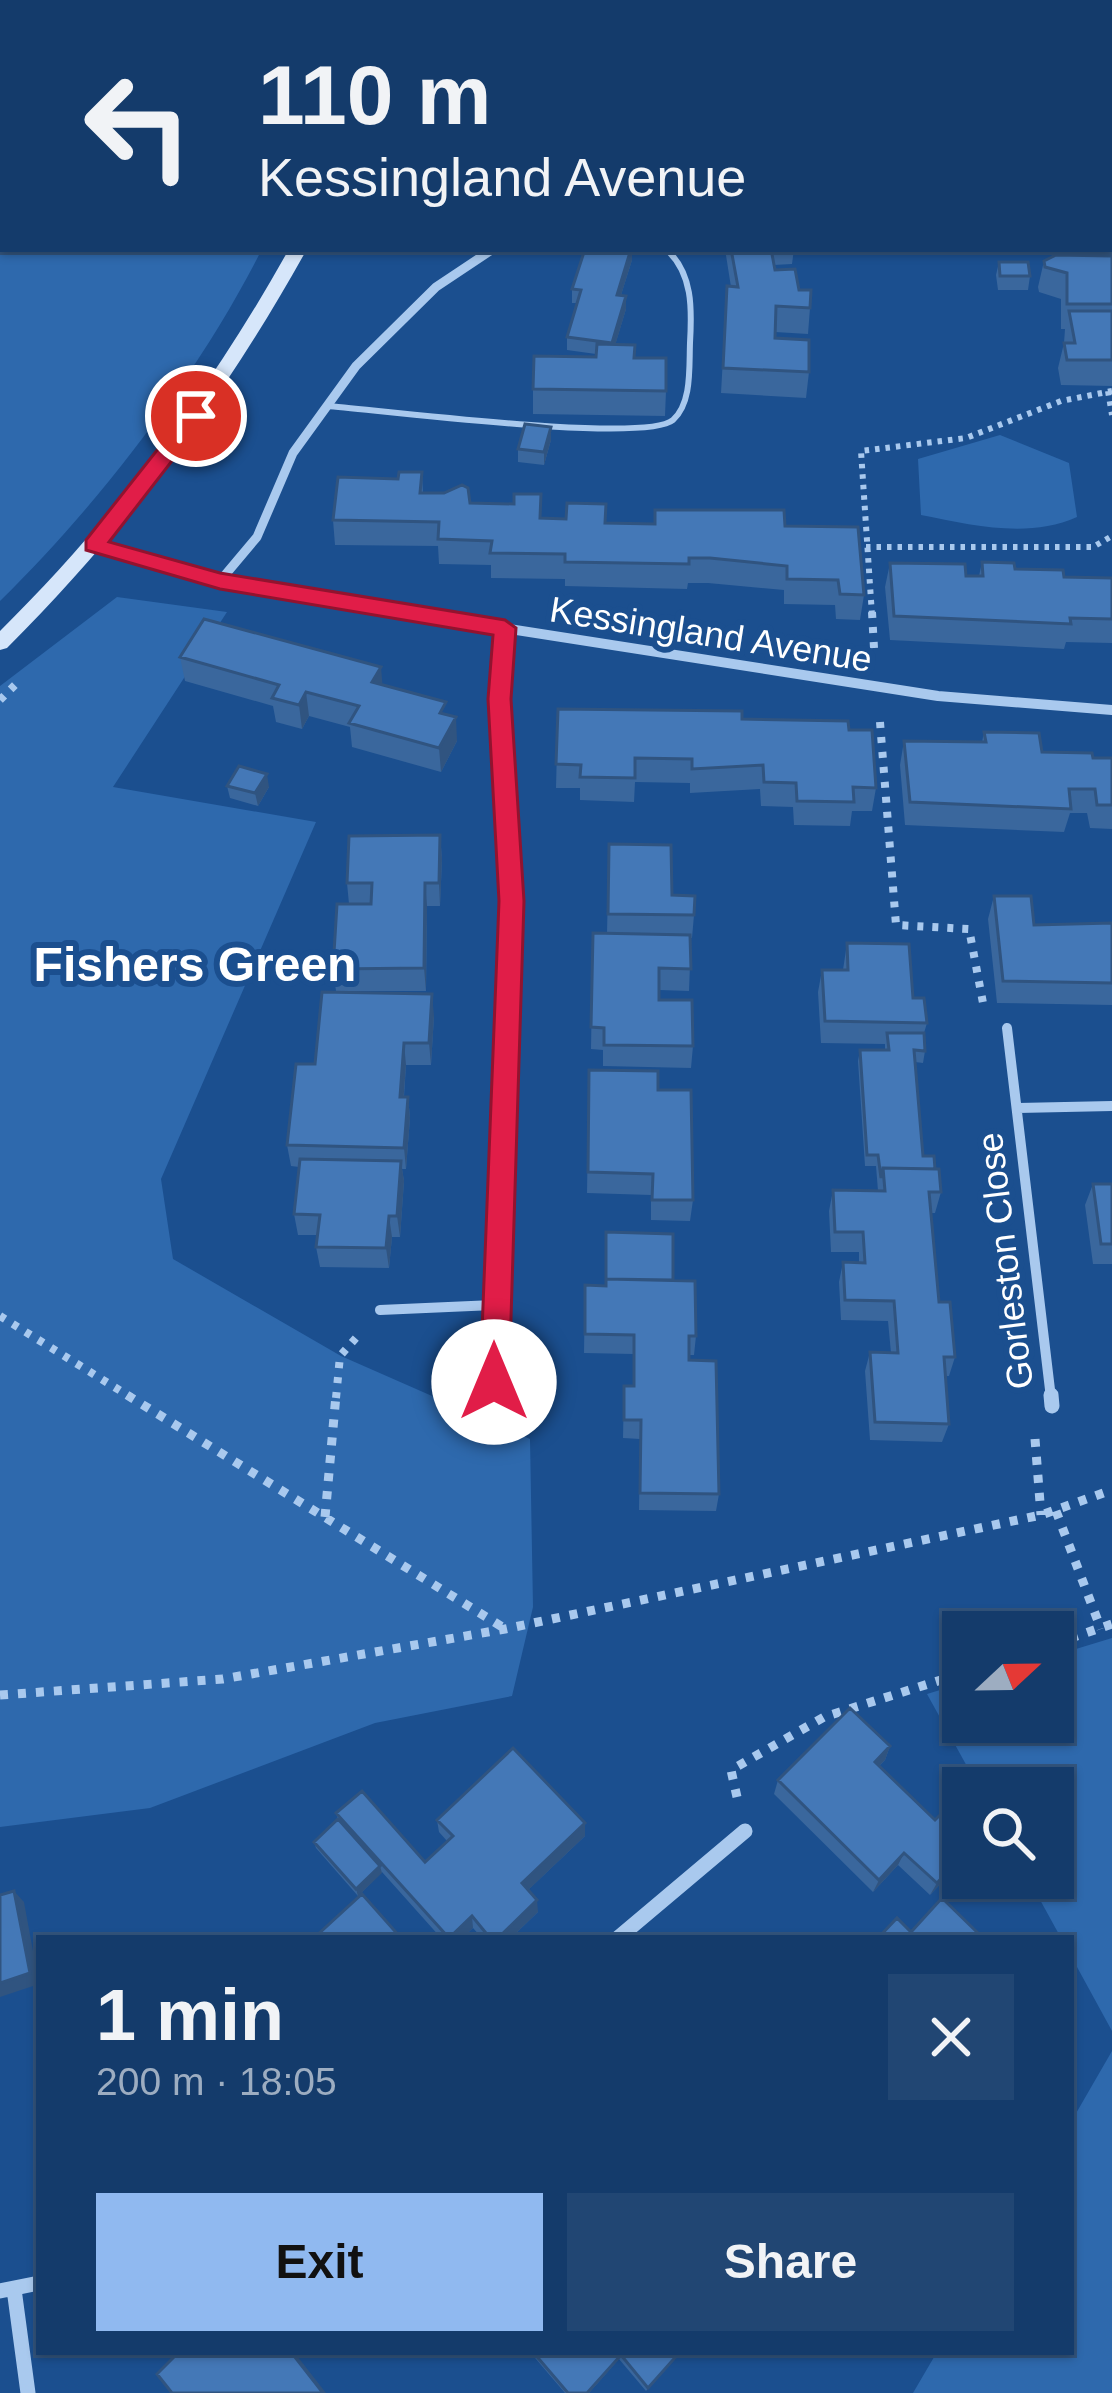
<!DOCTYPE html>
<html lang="en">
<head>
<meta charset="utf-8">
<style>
  :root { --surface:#143b6b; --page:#214673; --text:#f1f3f6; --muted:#9dadc1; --line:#33557e; --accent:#90b9f0 }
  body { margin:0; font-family:Helvetica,sans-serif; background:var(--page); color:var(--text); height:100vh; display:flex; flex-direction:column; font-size:45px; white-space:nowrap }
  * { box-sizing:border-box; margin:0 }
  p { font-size:39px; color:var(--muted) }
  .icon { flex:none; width:66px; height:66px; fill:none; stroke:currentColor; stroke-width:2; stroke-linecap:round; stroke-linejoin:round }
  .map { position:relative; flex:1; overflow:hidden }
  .side { position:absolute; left:36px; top:1935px; width:1038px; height:420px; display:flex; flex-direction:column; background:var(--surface); border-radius:0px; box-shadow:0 3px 9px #0004,0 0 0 3px var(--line) }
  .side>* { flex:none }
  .banner { position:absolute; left:0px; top:0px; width:1113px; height:252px; box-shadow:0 3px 9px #0004,0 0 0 3px var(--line); background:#143b6b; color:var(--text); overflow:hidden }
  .needle { width:78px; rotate:68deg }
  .controls { position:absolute; left:942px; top:1611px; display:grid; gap:24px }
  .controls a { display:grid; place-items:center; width:132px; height:132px; border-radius:0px; background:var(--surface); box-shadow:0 3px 9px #0004,0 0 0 3px var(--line); font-size:60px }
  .pin { position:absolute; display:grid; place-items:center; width:102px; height:102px; color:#fff; margin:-51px; border:6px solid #fff; border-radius:50%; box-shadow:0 3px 12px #0007 }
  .me { position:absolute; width:132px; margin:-66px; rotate:0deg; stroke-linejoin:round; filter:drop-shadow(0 0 9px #0008) }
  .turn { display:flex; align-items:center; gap:42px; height:252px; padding:0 60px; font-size:54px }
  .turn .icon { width:156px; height:156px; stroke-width:2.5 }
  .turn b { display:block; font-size:84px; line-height:102px }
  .round { display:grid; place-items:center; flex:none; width:126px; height:126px; border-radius:0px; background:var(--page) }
  .overview { display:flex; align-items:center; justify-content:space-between; height:204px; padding:0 60px }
  h1 { font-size:72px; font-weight:600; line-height:90px }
  .primary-button { display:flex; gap:24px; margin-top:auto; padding:24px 60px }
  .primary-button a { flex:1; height:138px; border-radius:0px; background:var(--accent); color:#111; font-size:48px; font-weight:600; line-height:138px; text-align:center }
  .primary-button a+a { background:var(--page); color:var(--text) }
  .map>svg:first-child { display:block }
</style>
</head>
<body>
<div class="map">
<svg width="1112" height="2393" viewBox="0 0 1112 2393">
  <rect width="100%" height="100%" fill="#1b4f8f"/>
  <!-- green -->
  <path fill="#2e69ad" d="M 0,135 L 3,249 L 262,249 C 199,374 100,503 0,601 Z
    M 1000,435 L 1069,463 L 1077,517 C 1028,539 972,525 921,515 L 918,459 Z
    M 117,597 L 227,612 L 113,787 L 316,822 L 161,1179 L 173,1259 L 341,1356 L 530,1439 L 533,1607 L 512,1696 L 375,1723 L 150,1808 L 0,1827 L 0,686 Z
    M 1112,1638 L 1112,2031 L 1071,1956 L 1071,1938 L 1061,1938 L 1028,1878 L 1053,1878 L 1053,1788 L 979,1788 L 927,1694 L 963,1683 L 963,1722 L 1053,1722 L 1053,1656 Z
    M 1112,2051 L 1112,2393 L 913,2393 L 937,2352 L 1071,2352 L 1071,2122 Z"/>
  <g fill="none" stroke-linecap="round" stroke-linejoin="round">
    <!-- path-far2 -->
    <path stroke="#a9c9ee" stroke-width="6" stroke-dasharray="4.5 6" stroke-linecap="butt" d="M 0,61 L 3,67
      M 1108,391 L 1112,415
      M 866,547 L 1093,547 L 1112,536
      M 872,615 L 861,451 L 966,438 L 1061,401 L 1112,391"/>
    <!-- path-far1 -->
    <path stroke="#a9c9ee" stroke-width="8" stroke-dasharray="6 9" stroke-linecap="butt" d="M 872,612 L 874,648
      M 0,700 L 20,680
      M 880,722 L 896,925 L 969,929 L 983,1003
      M 0,1316 L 132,1398
      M 336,1398 L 340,1356 L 356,1338"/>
    <!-- path -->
    <path stroke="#a9c9ee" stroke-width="9" stroke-dasharray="8 10" stroke-linecap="butt" d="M 127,1395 L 504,1628
      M 1035,1439 L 1041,1515
      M 1056,1511 L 1101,1629
      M 325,1517 L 336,1395
      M 1053,1644 L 1112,1624
      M 0,1695 L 223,1679 L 505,1629 L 1041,1515 L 1112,1490
      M 737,1797 L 731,1770 L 824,1717 L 963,1673"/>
    <!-- lane -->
    <path stroke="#a9c9ee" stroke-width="6" d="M 327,406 C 379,410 645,444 673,420 C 692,403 689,368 690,343 C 692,309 693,273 666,249"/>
    <!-- street-far2 -->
    <path stroke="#a9c9ee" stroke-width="9" d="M 94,545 L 290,595 L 421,615
      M 220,581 L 257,537 L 293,453 L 356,366 L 436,287 L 493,249"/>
    <!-- street-far1 -->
    <path stroke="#a9c9ee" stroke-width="10" d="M 401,612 L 938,696 L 1112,710
      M 1007,1028 L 1051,1398
      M 1018,1108 L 1112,1106
      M 380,1310 L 494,1305
      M 495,1383 L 511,901 L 500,699 L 505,629"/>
    <!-- street -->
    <path stroke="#a9c9ee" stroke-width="15" d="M 1051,1395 L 1052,1406
      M 618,1938 L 745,1831
      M 14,2289 L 28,2393
      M 0,2291 L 39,2283"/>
    <!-- secondary -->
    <path fill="#d6e6fa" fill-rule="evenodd" d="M 381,0 L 397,0 L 380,3 Z
      M 289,249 L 307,249 C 225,397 127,528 7,648 L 0,650 L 0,631 C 115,517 210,391 289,249 Z"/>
  </g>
  <!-- wall -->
  <path fill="#3a679d" d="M 1112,207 L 1112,386 L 1061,385 L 1058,368 L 1064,343 L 1065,329 L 1061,329 L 1061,299 L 1039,292 L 1038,287 L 1044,261 L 1052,257 L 1054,249 L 1110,249 Z
    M 632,249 L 632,260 L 621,295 L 626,296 L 626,309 L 615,345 L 634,358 L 666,391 L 665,416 L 533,414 L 533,389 L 596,357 L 596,354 L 567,350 L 567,337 L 577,303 L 572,303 L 572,289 Z
    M 725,249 L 794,249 L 792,264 L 774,265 L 775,270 L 799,290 L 810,308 L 808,334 L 775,332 L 775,338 L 809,372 L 806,398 L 721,393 L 727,286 L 731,287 Z
    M 999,262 L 1030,276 L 1028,290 L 998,290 L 996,275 Z
    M 551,440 L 544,465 L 518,462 L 518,449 Z
    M 422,472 L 423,493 L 541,518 L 605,523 L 785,526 L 864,595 L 860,620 L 836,619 L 835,605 L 784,604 L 784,590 L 708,583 L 688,583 L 687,589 L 565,586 L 565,579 L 491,578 L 491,565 L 439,564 L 438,546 L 335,545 L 333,520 L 398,479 Z
    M 982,562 L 1064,577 L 1112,578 L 1112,643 L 1066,642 L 1064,649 L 890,640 L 885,587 L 890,563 L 966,576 L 979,576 Z
    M 180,657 L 383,685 L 447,715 L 457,741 L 441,772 L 352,747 L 350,727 L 309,716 L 302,729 L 276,722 L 273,706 L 185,681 Z
    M 558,709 L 742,719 L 849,730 L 876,788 L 872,811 L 852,811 L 850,826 L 794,825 L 793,807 L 761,806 L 760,789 L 690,793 L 690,783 L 635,782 L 634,802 L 580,800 L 580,788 L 556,788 Z
    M 984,732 L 1042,752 L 1093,758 L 1112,758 L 1112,829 L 1090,828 L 1087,813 L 1070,813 L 1064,832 L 905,825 L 900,765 L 904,741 L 982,742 Z
    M 227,786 L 269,787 L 258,806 L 230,798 Z
    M 440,835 L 442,859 L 440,906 L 427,906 L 426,991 L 336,991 L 333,969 L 349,904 L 347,883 Z
    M 609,844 L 694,915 L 692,938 L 691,938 L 689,991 L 659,990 L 659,1000 L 693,1046 L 691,1068 L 603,1066 L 603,1050 L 591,1049 L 593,933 L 607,933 Z
    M 994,896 L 1034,925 L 1112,923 L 1112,1005 L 997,1003 L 988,919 Z
    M 847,943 L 913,998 L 927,1023 L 924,1033 L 925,1051 L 923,1063 L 915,1062 L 923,1156 L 935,1169 L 941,1192 L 935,1213 L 931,1213 L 939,1302 L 955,1357 L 949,1376 L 945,1376 L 949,1424 L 942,1442 L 870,1440 L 865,1371 L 870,1352 L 891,1353 L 888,1321 L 841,1320 L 839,1282 L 843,1262 L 859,1263 L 859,1252 L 831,1252 L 829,1211 L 833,1190 L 878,1191 L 876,1166 L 865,1166 L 858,1061 L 860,1050 L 885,1050 L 885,1044 L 821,1043 L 818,992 L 822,970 L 843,970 Z
    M 434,1016 L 431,1065 L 406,1065 L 404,1097 L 408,1097 L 410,1118 L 406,1169 L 402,1169 L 404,1181 L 400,1237 L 392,1237 L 389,1268 L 320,1267 L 316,1247 L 318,1235 L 298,1235 L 294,1214 L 299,1167 L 291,1166 L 287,1145 L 315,1064 Z
    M 589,1070 L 658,1090 L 693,1200 L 690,1221 L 651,1220 L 651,1195 L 587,1193 Z
    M 1093,1184 L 1112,1184 L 1112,1264 L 1093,1264 L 1085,1205 Z
    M 673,1280 L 696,1336 L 694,1355 L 689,1355 L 689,1360 L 719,1494 L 716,1511 L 639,1510 L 640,1439 L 623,1438 L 624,1386 L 633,1386 L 633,1354 L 584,1353 L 585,1285 L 605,1286 Z
    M 890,1746 L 885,1760 L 879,1766 L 935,1820 L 963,1829 L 963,1860 L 930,1895 L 898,1865 L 873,1892 L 774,1794 L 778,1780 Z
    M 336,1813 L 425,1862 L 447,1841 L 439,1832 L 437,1820 L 585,1823 L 585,1836 L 528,1890 L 538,1912 L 511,1938 L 482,1938 L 473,1928 L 462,1938 L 441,1938 L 382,1872 L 358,1896 L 316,1848 L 314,1842 L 338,1819 Z
    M 530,2352 L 681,2352 L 646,2391 L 619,2359 L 589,2393 L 565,2393 Z"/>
  <!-- shaded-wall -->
  <path fill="#305480" d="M 632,249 L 632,260 L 617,308 L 617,295 Z
    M 626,296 L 626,309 L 612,356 L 612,343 Z
    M 551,427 L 551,440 L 544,465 L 544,452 Z
    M 381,667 L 383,691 L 372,682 Z
    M 306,692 L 309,716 L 302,729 L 299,705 Z
    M 456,717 L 457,741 L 441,772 L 439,748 Z
    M 267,774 L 269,787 L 258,806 L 255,793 Z
    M 440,835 L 442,859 L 440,906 L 439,883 Z
    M 425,883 L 427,906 L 426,991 L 424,968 Z
    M 432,994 L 434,1016 L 431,1065 L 429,1043 Z
    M 404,1043 L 406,1065 L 402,1118 L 400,1097 Z
    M 408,1097 L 410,1118 L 406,1169 L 404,1148 Z
    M 401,1161 L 404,1181 L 400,1237 L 397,1216 Z
    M 389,1216 L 392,1237 L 389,1268 L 386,1248 Z
    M 890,1746 L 885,1760 L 869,1776 L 875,1762 Z
    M 585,1823 L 585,1836 L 523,1895 L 522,1883 Z
    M 904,1853 L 898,1865 L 873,1892 L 879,1880 Z
    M 963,1855 L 963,1860 L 930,1895 L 937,1883 Z
    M 380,1866 L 382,1873 L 358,1896 L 356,1889 Z
    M 14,1891 L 24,1902 L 39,1984 L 0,1997 L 0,1983 Z
    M 537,1900 L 538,1912 L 511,1938 L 498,1938 Z
    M 472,1916 L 473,1928 L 462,1938 L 449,1938 Z
    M 291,2352 L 294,2352 L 326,2393 L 323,2393 Z"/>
  <!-- building -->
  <path fill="#4478b7" stroke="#305480" stroke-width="3" d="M 1110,197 L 1112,207 L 1112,250 L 1060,249 L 1110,249 Z
    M 585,249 L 631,249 L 617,295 L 626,296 L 612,343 L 567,337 L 581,290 L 572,289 Z
    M 731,249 L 771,249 L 775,270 L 795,269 L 799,290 L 811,290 L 810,308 L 776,306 L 775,338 L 809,340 L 809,372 L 723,368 L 727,286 L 738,287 Z
    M 1056,255 L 1112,256 L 1112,304 L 1067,304 L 1067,273 L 1045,267 L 1044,261 Z
    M 999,262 L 1028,262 L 1030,276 L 1000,276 Z
    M 1069,311 L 1112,311 L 1112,360 L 1067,360 L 1064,343 L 1075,343 Z
    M 597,344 L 635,345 L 634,358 L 666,358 L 666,391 L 533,389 L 534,356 L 596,357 Z
    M 525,424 L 551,427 L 544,452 L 518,449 Z
    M 399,472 L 422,472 L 420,493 L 444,493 L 462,485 L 468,488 L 470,503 L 514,504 L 514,494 L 541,494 L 540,518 L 566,519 L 567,503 L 606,504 L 605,523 L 655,524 L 655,510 L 784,510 L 785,526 L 858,527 L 864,595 L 840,594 L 838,580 L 787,579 L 787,566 L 710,558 L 689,558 L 689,564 L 565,562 L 565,554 L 490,553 L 492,541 L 438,539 L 439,522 L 333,520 L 338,477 L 398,479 Z
    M 982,562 L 1014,563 L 1015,569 L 1063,570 L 1064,577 L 1112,578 L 1112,619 L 1070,618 L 1071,624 L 894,616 L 890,563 L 965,564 L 966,576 L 983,576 Z
    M 204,619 L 381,667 L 372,682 L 446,702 L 440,713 L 456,717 L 439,748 L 349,723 L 359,706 L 306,692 L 299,705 L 272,698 L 279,685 L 180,657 Z
    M 558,709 L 742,711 L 742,719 L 848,721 L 849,730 L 872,730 L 876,788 L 853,787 L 854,802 L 797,801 L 796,783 L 764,782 L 763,765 L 692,769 L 692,759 L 635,758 L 635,778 L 580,777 L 581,765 L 556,764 Z
    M 984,732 L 1039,733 L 1042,752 L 1092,753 L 1093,758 L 1112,758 L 1112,805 L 1097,805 L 1095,789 L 1069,789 L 1071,809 L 910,802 L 904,741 L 986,742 Z
    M 239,766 L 267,774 L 255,793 L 227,786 Z
    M 440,835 L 439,883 L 425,883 L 424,968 L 333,969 L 337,904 L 371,904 L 372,883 L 347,883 L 349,836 Z
    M 609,844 L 671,845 L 672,895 L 695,896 L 694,915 L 608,914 Z
    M 994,896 L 1031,896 L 1034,925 L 1112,923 L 1112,983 L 1003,981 Z
    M 593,933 L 690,935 L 691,969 L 659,968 L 659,1000 L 692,1000 L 693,1046 L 604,1045 L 604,1028 L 591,1027 Z
    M 847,943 L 909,944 L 913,998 L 924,998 L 927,1023 L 825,1021 L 822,970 L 848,970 Z
    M 322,992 L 432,994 L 429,1043 L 404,1043 L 400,1097 L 408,1097 L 404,1148 L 287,1145 L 296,1064 L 315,1064 Z
    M 887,1033 L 924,1033 L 925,1051 L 914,1050 L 923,1156 L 934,1156 L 935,1169 L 883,1168 L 881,1178 L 878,1155 L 867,1155 L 860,1050 L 889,1050 Z
    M 589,1070 L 658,1071 L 658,1090 L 691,1090 L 693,1200 L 652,1200 L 653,1174 L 588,1172 Z
    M 300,1159 L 401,1161 L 397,1216 L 389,1216 L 386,1248 L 316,1247 L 320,1215 L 294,1214 Z
    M 883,1168 L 939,1169 L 941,1192 L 929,1192 L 939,1302 L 950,1302 L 955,1357 L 944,1357 L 949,1424 L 875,1422 L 870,1352 L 898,1353 L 894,1301 L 845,1300 L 843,1262 L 865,1263 L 863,1232 L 835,1232 L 833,1190 L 885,1191 Z
    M 1093,1184 L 1112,1184 L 1112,1244 L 1101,1244 Z
    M 606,1232 L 673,1234 L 673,1280 L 606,1279 L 606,1285 Z
    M 606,1279 L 695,1281 L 696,1336 L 689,1336 L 689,1360 L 716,1361 L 719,1494 L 640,1493 L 641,1420 L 624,1420 L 624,1386 L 634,1386 L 634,1335 L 585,1334 L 585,1285 L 606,1286 Z
    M 850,1708 L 890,1746 L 875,1762 L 935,1820 L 944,1811 L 963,1829 L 963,1855 L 937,1883 L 904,1853 L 879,1880 L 778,1780 Z
    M 513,1748 L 585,1823 L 522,1883 L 537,1900 L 498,1938 L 490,1938 L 472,1916 L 449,1938 L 336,1813 L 362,1791 L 425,1862 L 453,1836 L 437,1820 Z
    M 338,1819 L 380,1866 L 356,1889 L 314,1842 Z
    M 14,1891 L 30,1973 L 0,1983 L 0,1895 Z
    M 362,1894 L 401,1938 L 314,1938 Z
    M 942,1898 L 983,1938 L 878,1938 L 897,1918 L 911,1932 Z
    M 179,2352 L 291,2352 L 323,2393 L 172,2393 L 157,2374 Z
    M 533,2352 L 680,2352 L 648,2388 L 621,2355 L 587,2393 L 568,2393 Z"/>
  <!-- route -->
  <path fill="#e11d48" stroke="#92132f" stroke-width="3" d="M 196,409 L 206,416 L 203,421 L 109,542 L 220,573 L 505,620 L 516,628 L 511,699 L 524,901 L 509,1382 L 494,1395 L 480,1382 L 499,901 L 488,699 L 493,635 L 220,589 L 86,550 L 86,540 L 188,411 Z"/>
  <g text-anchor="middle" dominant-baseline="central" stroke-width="12" stroke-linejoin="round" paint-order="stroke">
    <!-- street labels -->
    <g font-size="36" fill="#fff" stroke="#1b4f8f">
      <text transform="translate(711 634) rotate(9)">Kessingland Avenue</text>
      <text transform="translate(1005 1261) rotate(-97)">Gorleston Close</text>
    </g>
    <!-- district labels -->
    <g font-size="48" font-weight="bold" fill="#fff" stroke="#1b4f8f">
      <text x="195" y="964">Fishers Green</text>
    </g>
  </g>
</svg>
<div class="controls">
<a><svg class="needle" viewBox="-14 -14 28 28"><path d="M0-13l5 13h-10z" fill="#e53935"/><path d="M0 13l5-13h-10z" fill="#9dadc1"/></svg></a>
<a><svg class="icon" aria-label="search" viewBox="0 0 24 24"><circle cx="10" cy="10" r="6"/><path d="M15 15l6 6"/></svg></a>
</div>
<div class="pin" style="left:196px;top:416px;background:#d93025"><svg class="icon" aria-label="arrive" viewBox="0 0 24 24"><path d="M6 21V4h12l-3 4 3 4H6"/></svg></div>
<svg class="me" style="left:494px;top:1382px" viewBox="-20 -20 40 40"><circle r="19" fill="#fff"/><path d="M0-13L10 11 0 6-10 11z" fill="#e11d48"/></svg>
<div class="banner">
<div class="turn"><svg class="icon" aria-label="left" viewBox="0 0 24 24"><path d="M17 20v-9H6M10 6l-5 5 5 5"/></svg><div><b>110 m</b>Kessingland Avenue</div></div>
</div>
<section class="side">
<div class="overview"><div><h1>1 min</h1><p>200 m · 18:05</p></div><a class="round"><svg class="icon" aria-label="close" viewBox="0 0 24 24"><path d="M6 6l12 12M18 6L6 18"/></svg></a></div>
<div class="primary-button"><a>Exit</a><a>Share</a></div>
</section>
</div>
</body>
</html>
